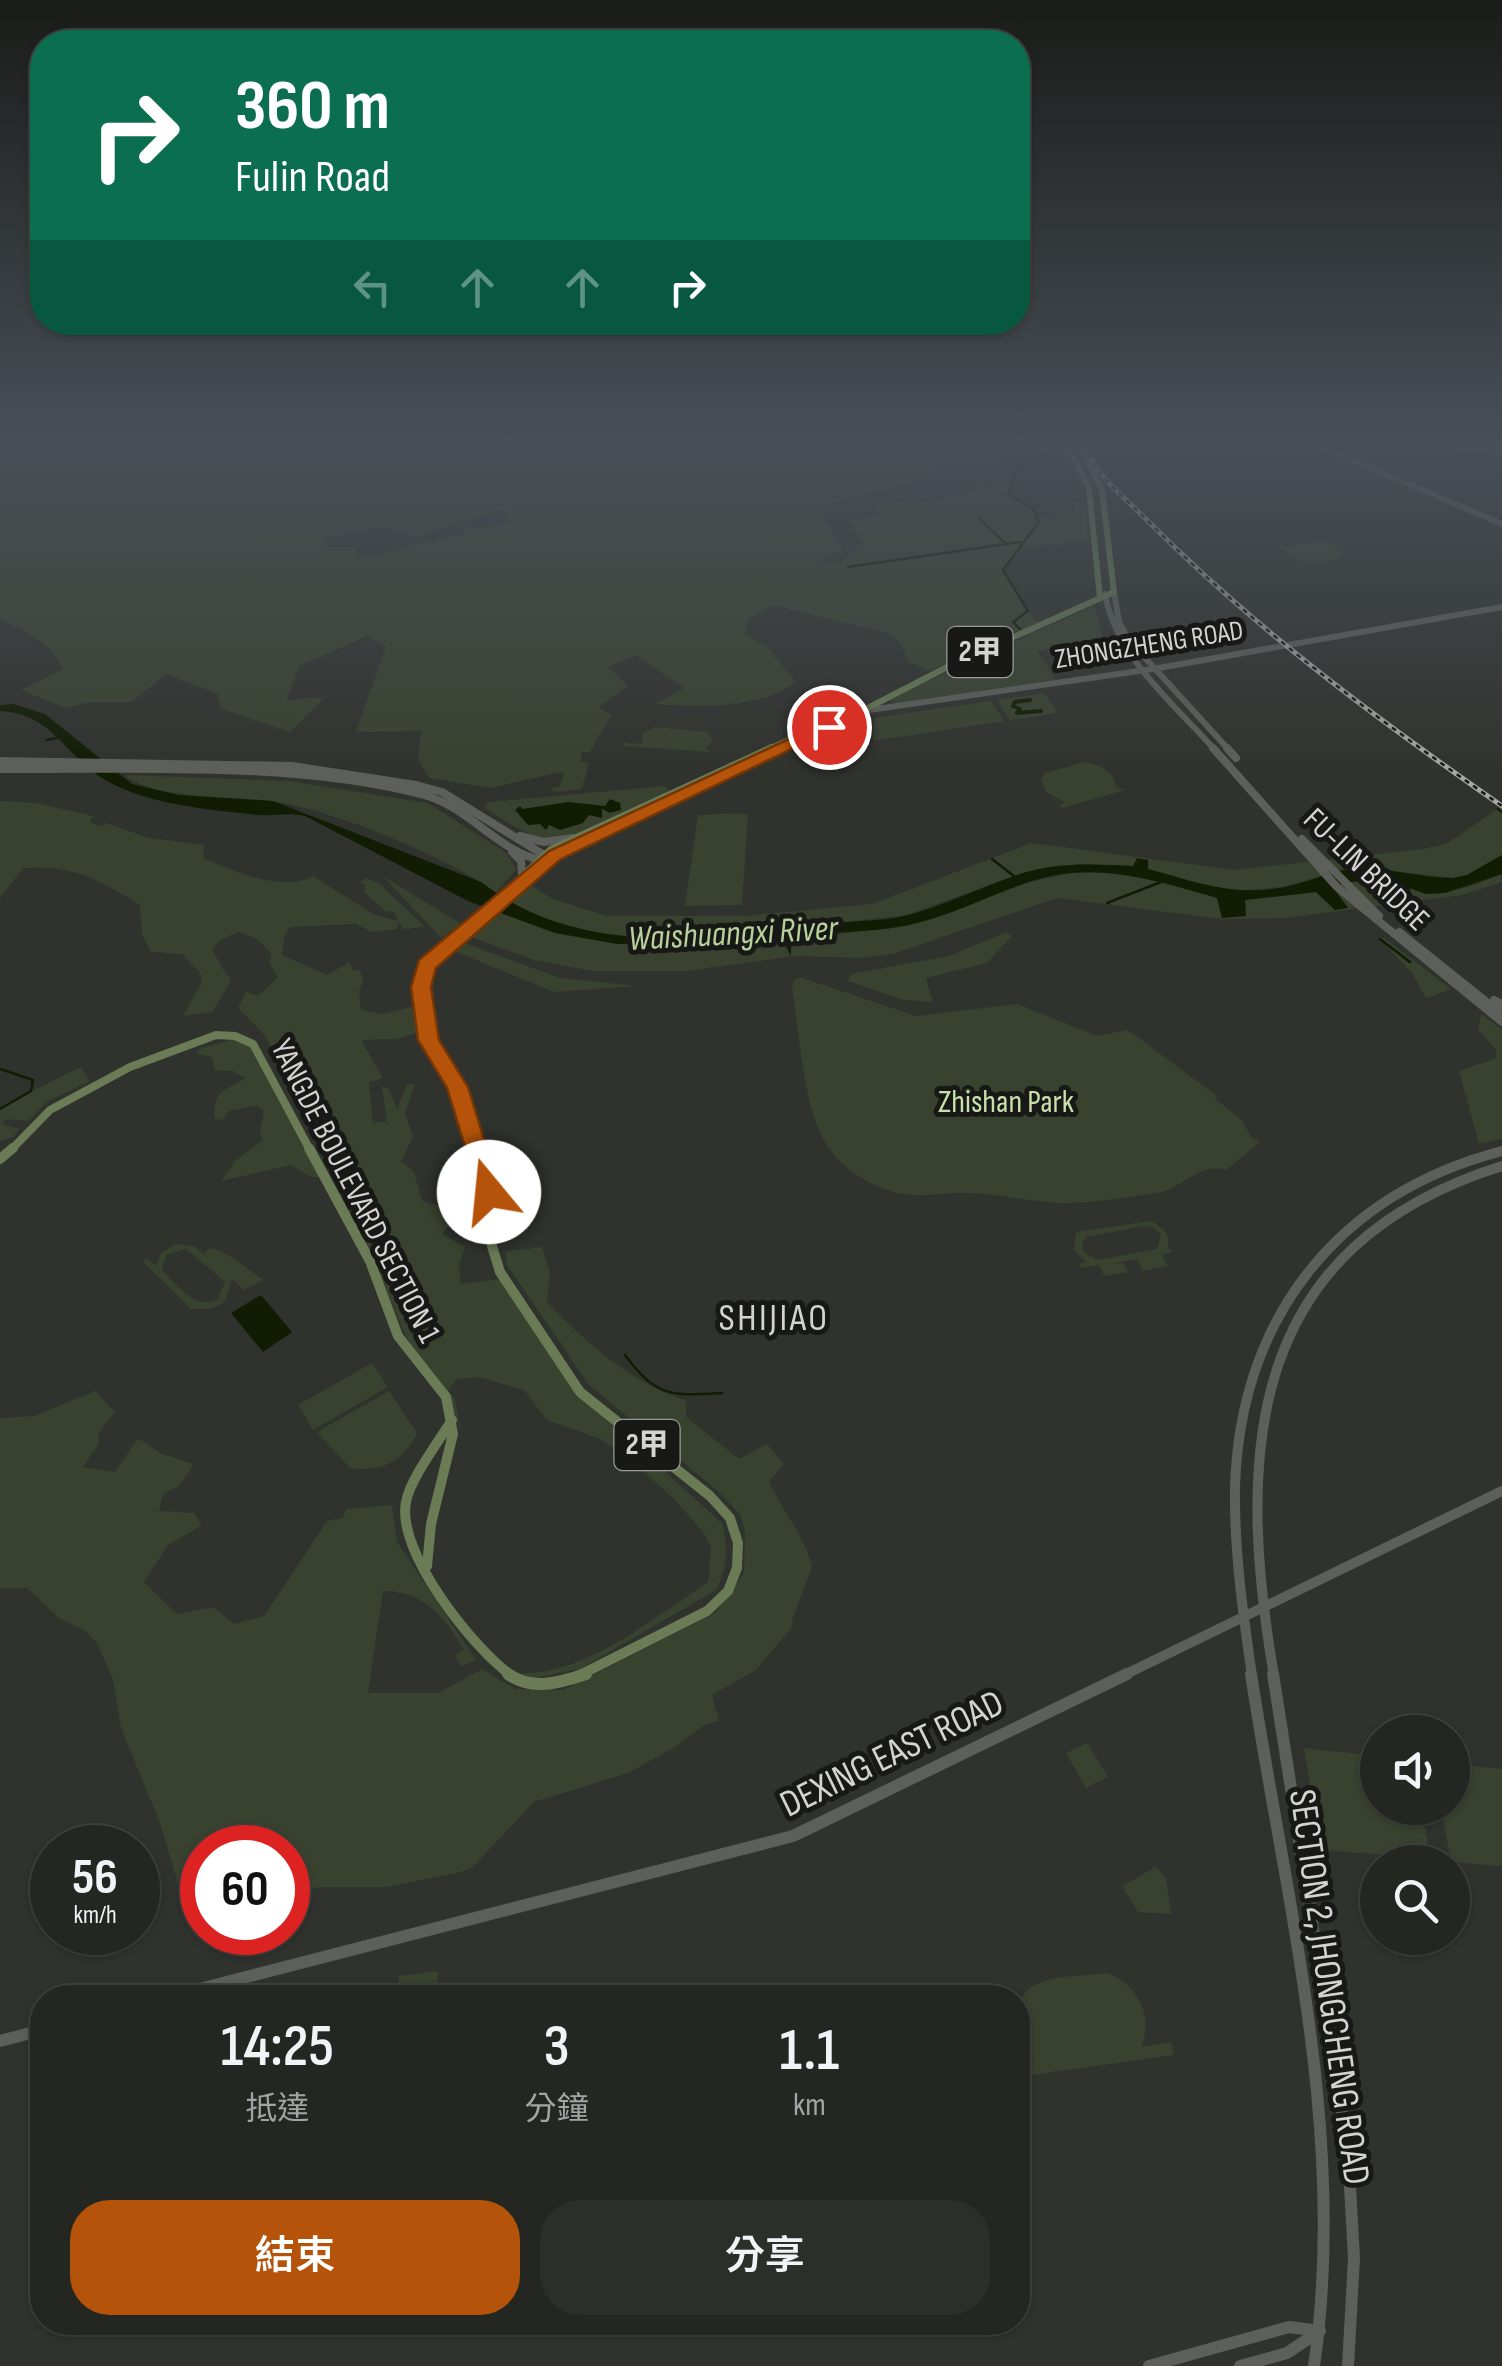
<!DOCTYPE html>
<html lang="zh-TW">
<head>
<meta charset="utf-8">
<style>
  :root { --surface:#242622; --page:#2c2e2a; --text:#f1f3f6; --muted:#a3a5a5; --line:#414340; --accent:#b45309 }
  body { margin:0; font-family:"Sofia Sans Condensed","Noto Sans TC",sans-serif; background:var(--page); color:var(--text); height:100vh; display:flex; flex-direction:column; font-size:38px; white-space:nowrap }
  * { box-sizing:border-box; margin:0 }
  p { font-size:32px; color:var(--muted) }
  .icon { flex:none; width:55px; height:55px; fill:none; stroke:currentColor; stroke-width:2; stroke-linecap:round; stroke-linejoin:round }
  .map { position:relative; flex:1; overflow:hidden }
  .panel { position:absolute; left:30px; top:1985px; width:1000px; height:350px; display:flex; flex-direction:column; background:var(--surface); border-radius:40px; box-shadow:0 2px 8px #0004,0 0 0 2px var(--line) }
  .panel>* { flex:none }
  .guide { position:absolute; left:30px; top:30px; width:1000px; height:305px; border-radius:40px; box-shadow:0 2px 8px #0004,0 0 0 2px var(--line); background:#0b6e4f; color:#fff; overflow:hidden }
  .fabs { position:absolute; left:1360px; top:1715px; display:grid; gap:20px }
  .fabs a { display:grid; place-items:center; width:110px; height:110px; border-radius:50%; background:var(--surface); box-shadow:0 2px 8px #0004,0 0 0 2px var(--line); font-size:50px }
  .speed { position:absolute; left:30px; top:1825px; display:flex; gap:20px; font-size:50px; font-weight:700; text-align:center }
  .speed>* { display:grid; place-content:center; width:130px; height:130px; border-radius:50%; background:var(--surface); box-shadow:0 2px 8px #0004,0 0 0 2px var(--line); line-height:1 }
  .speed small { font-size:25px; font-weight:400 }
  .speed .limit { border:15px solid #d22; background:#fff; color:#111 }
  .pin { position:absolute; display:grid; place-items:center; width:85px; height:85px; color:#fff; margin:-42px; border:5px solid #fff; border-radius:50%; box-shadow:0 2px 10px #0007 }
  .me { position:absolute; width:110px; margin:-55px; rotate:343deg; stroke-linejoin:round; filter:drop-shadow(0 0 8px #0008) }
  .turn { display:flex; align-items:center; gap:35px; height:210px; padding:0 40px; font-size:45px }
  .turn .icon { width:130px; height:130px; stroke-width:2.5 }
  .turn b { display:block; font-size:70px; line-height:85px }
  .lanes { display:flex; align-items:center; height:95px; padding:0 40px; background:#0003; justify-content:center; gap:50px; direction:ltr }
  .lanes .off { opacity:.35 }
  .eta { display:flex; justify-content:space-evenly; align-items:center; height:170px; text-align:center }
  .eta b { font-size:60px; font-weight:600; line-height:70px }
  .primary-button { display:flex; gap:20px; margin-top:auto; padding:20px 40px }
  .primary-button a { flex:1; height:115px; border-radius:40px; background:var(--accent); color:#fff; font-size:40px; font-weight:600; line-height:115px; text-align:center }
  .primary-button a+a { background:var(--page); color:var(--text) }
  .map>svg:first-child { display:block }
</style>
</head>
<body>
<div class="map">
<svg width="1502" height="2366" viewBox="0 0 1502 2366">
  <rect width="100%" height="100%" fill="#30322d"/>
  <!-- green -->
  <path fill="#39422f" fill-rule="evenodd" d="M 0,445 L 988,445 L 1006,468 L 942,468 L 904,485 L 817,507 L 843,549 L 816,565 L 842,561 L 862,543 L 849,520 L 881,515 L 874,505 C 913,500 969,504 997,475 L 1014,474 L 1007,495 L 1032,508 L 1037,517 L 1055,519 L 1056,512 L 1075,514 L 1075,502 L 1086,503 L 1088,540 L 1018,550 L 1003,572 L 1037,623 L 929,671 L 908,661 L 901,643 L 886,633 L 773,605 L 748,619 L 745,634 L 767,647 L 796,682 C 759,710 699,707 655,704 L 684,688 L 635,655 L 608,667 L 628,686 L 598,707 L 611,715 L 590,752 L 582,752 L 580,762 L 589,763 L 582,789 L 554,792 L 551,788 L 560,786 L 564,774 L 561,772 L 491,788 L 429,778 L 418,759 L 421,731 L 356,732 L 386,646 L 368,636 L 299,666 L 287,700 L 325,697 L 290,732 L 221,709 L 218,694 L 166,674 L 132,702 L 89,702 L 66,708 L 21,690 L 63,669 C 52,643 24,631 0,619 ZM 503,510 L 511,522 L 475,530 L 468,524 L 459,526 L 465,533 L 359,559 L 354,547 L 327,547 L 323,538 L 380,527 L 417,536 Z
    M 1330,542 L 1344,555 C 1320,569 1292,563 1279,546 Z
    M 1094,606 L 1104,642 L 1037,651 L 1056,680 L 896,703 L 887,699 Z
    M 1044,693 L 1058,713 L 1010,720 L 997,700 Z
    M 991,701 L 1004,721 L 873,741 L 874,718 Z
    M 655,727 L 708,732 L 713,741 L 705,748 L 711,752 L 624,746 L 624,743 L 643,744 L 642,733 Z
    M 1085,762 C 1099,764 1115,772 1116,787 L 1125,790 L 1063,808 L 1059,805 L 1065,802 L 1046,792 L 1041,779 L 1045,773 Z
    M 125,775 L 288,781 L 428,803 L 505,852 L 517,869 L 496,892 C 445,857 343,814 283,803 C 242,795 154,801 125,775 Z
    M 665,786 L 670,792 C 637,807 574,846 539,837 C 520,832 501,818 484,808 L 489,802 Z
    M 0,801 L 36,803 L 94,816 L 89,822 L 100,826 L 106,823 L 149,838 L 204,845 L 203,858 C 234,871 281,893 313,876 L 375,915 L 398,921 L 394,912 L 385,911 L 364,892 L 365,884 L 359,883 L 366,878 L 380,884 L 425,927 L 403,929 L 399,923 L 397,929 L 372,932 L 356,924 L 291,927 L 285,934 L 282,955 L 327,975 L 350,962 L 352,970 L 358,970 L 364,978 L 359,991 L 361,1010 L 383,1014 L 418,1005 L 421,1031 L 397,1039 L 361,1040 L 383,1078 L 369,1082 L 373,1123 L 387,1121 L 382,1087 L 389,1089 L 397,1109 L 407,1084 L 415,1084 L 405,1113 L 413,1137 L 401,1161 L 414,1172 L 422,1201 L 459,1211 L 442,1234 L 465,1247 L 459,1264 L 461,1284 L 501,1279 L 582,1397 L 722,1523 C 728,1547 728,1568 716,1590 L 580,1669 L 534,1678 L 518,1673 C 583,1677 655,1617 708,1582 L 711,1547 L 703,1532 L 674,1499 L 634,1463 L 601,1439 L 547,1420 L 524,1390 L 479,1377 L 457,1379 L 448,1390 L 455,1399 L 461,1432 L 448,1393 L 425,1370 L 404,1332 L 330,1155 L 289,1095 L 267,1038 L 238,1008 L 246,992 L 258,996 L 278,977 L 269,963 L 272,954 L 257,939 L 239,932 L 219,941 L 212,950 L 231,981 L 212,1012 L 183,1016 L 201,984 L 201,974 L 182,954 L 151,952 L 142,934 L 140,905 C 97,879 74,865 23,868 L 0,898 Z
    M 1502,806 L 1502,855 L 1467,875 L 1453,878 L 1364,868 L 1345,869 L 1283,887 L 1234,891 L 1212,889 L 1134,866 L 1079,864 L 1022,873 L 907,915 L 735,935 L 623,937 L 590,933 L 546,921 L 507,902 L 529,884 L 553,899 L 607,916 L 743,916 L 872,904 L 1032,843 L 1234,870 L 1424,849 L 1446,844 Z
    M 737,813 L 748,815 L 742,905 L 685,906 L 698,815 Z
    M 1076,872 C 1127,872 1169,883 1217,898 L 1222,918 L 1246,915 L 1245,900 L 1316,892 L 1335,910 L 1347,907 L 1331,886 C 1358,880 1380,878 1403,892 L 1415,888 C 1438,898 1477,886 1500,874 L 1502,882 L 1462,895 L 1284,918 L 1222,919 L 1057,898 L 893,954 L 860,958 L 795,956 L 687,971 L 593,971 L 534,960 L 469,936 L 498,911 C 586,951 683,951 777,940 L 785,943 L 789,956 L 791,940 L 911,925 L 1026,883 Z
    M 383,876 L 461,924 L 441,938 Z
    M 1006,932 L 1012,936 L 987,963 L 926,978 L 933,1002 L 903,1000 L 848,981 L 850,974 L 949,956 Z
    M 1378,937 L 1384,938 L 1451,989 L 1426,998 L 1412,973 Z
    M 462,942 L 560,978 L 637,986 L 554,992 L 452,950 Z
    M 800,977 L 916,1016 L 1017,1004 L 1097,1036 L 1128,1030 L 1217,1096 L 1215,1099 L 1242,1120 L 1251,1137 L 1260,1142 L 1226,1170 C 1201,1161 1180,1190 1157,1193 C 1125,1197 1093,1204 1059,1203 C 1027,1202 994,1192 961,1193 C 944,1193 918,1197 901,1194 C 874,1188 847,1172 831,1151 C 803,1116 800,1034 792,989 L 794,980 Z
    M 1481,1014 L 1502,1030 L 1502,1139 L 1479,1144 L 1459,1071 L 1496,1058 L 1496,1050 L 1478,1029 Z
    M 238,1038 L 255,1048 L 289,1119 L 312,1152 L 320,1177 L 311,1177 L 291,1165 L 221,1181 L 234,1162 L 263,1140 L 260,1132 L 264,1111 L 257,1105 L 229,1111 L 223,1120 L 215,1119 C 211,1090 226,1091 245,1078 L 232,1071 L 214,1070 L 212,1057 L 197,1053 L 199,1049 Z
    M 81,1067 L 90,1081 L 48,1101 L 28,1121 L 5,1119 L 3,1124 L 19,1129 L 13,1137 L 0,1141 L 0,1107 Z
    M 1151,1221 C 1162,1227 1171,1234 1168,1248 L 1173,1252 L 1162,1255 L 1168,1266 L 1143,1271 L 1137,1259 L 1109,1264 L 1123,1263 L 1128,1272 L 1104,1276 L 1099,1265 L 1080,1268 L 1079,1264 L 1086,1262 L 1074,1250 L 1076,1232 ZM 1144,1226 L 1154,1228 L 1161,1235 L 1157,1249 L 1097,1260 L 1084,1252 L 1082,1245 L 1086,1237 Z
    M 176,1244 L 194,1246 L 207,1257 L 204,1252 L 213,1248 C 232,1255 247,1269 264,1280 L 244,1290 L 232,1279 L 224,1303 L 210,1309 L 191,1309 L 142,1261 L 147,1258 L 156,1266 L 161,1253 ZM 186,1249 L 225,1282 L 218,1299 C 194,1311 178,1285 162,1270 L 166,1255 Z
    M 542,1247 L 550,1273 L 547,1303 C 592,1347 626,1379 686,1401 L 686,1417 L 739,1459 L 767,1444 L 784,1464 L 769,1482 C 781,1507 808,1543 812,1567 L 792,1620 L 793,1626 L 756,1670 L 712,1695 L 719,1721 L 706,1724 L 675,1747 L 628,1773 L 534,1802 L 473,1867 L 462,1872 L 386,1887 L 318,1887 L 288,1899 L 288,1848 L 202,1848 L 202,1910 L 189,1901 L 178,1884 L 160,1823 L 121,1728 L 113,1680 L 98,1645 L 86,1631 L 59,1618 L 27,1588 L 0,1588 L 0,1418 L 34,1416 L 95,1391 L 115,1412 L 98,1434 L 99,1443 L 83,1467 L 115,1472 L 138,1438 L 160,1453 L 194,1464 L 180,1485 L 163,1494 L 159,1511 L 195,1513 L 201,1526 L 168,1545 L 144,1582 L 177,1614 L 213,1607 L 234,1624 L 264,1616 L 327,1521 L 342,1518 L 347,1509 L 392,1505 L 397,1542 L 476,1660 L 461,1666 L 455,1655 L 464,1649 C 443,1616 424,1591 383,1591 L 368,1693 L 438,1693 L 482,1669 L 515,1689 L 563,1690 L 715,1613 L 744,1573 L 745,1532 L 740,1514 L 718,1491 L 589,1385 L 507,1265 L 505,1251 Z
    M 372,1363 L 388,1387 L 313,1430 L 298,1405 Z
    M 389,1391 L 417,1433 C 404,1462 380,1473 350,1468 L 317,1432 Z
    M 1087,1743 L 1108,1777 L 1086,1788 L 1066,1753 Z
    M 1304,1748 L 1377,1756 L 1378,1808 L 1422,1808 L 1430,1858 L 1321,1850 Z
    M 1453,1764 L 1502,1769 L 1502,1866 L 1451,1862 L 1441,1808 L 1452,1808 Z
    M 1156,1867 L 1166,1879 L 1171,1914 L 1138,1912 L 1122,1886 Z
    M 438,1971 L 437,1997 L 398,1997 L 399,1976 Z
    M 1107,1973 C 1137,1984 1155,2017 1141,2047 L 1171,2042 L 1174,2055 L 1031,2075 L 1028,2063 L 1034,2061 C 1020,2048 1018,2036 1018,2017 C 1018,1971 1071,1978 1107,1973 Z"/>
  <!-- water -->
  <path fill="#111c02" d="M 13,704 L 45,714 L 132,784 L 178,795 L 273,801 L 481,882 C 579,959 713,940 828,924 C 853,920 879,922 904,916 C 944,906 981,887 1020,874 C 1056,862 1095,864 1133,866 L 1137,858 L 1148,860 L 1148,869 C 1198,882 1231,897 1285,887 C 1311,882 1334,869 1360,868 C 1391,868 1422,878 1453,878 L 1467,875 L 1502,855 L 1502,874 L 1445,893 L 1426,894 L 1409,888 L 1415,901 L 1408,902 C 1393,875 1358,879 1332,886 L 1348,908 L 1335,910 L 1316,892 L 1245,900 L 1246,916 L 1222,918 L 1217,898 C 1153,880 1096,860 1029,882 C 990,895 954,915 913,924 C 873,934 831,929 791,940 L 791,956 L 785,943 L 777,940 L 617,944 L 555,933 L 468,901 L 305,816 C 288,812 275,816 259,815 C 211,810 150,805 107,781 C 65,758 55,714 0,711 L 0,705 Z
    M 610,799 L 620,803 L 621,810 L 610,813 L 602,809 L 602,818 L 589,815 L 583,823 L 560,830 L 549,825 L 546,830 L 540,824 L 528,825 L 515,810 L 520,806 L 523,809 L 568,802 L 605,806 Z
    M 261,1295 L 292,1332 L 263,1352 L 231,1313 Z"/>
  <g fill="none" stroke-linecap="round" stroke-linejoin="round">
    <!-- stream -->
    <path stroke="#111c02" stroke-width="2.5" d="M 979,518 L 1006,544
      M 848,567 L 1020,542
      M 1020,629 L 1013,622 L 1028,611 L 1003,570 L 1039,522 L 1034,509 L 1008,494 L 1017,466 L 1061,446
      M 47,740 L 60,737
      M 1498,809 L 1502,812
      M 992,859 L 1015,877
      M 1107,903 L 1161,882
      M 1380,939 L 1410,962
      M 0,1069 L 33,1080 L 31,1091 L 0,1109
      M 625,1355 C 657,1398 672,1396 722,1393"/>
    <!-- canal -->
    <path stroke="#111c02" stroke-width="4" d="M 1030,700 L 1015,702 L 1013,706 L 1020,709 L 1017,713 L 1041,711"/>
    <!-- secondary-far3 -->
    <path stroke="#5d605a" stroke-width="6" d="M 1317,445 L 1502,524
      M 1449,445 L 1502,452
      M 1114,592 L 1119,622 L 1128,639 L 1229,750
      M 1105,594 C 1116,657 1174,704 1215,750
      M 862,711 L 1153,669 L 1502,607"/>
    <!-- secondary-far2 -->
    <path stroke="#5d605a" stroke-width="8" d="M 1213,748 L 1337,887 L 1502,1022
      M 1227,748 L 1236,758
      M 0,761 L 292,766 L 416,785 L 442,792 L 544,855 L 546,861
      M 0,769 C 131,770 298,761 424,795 C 469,807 497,851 543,861
      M 520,836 L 544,842 L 574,838
      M 1302,839 L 1379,916
      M 512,852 L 521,861 L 522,873
      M 1399,932 L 1502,1014
      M 1494,1000 L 1502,1004"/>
    <!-- secondary-far1 -->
    <path stroke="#5d605a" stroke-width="10" d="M 1122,1676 L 1502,1491
      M 1252,1676 C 1243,1613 1234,1550 1235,1487 C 1240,1317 1339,1193 1502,1151
      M 1274,1676 C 1235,1448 1248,1246 1502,1166"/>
    <!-- secondary -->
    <path stroke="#5d605a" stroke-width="12" d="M 1251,1674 C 1286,1903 1348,2134 1314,2366
      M 1273,1674 L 1348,2151 L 1354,2258 L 1348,2366
      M 165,1998 L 793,1836 L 1127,1674
      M 0,2041 L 42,2030
      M 1149,2366 L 1289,2327 L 1320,2331
      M 1240,2366 L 1287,2353 L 1320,2331"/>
    <!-- primary-far3 -->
    <path stroke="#6a7b55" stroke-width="6" d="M 1067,445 L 1089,489 L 1100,597
      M 767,750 L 843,715 L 862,711 L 951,665 L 1114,592 L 1102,490 L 1080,445"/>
    <!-- primary-far2 -->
    <path stroke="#6a7b55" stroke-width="8" d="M 490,913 L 541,865
      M 11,1150 L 50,1110 L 130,1067 L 216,1035 L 235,1036 L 253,1044 L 310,1150
      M 476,1150 L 457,1087 L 428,1040 L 421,987 L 423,970 L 551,850 L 772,748"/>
    <!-- primary-far1 -->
    <path stroke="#6a7b55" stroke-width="10" d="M 309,1148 L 370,1261 L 398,1336 L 446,1397 L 453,1434 L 431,1524 L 427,1566
      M 476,1148 L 489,1192 L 492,1246 L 500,1272 L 580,1392 L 710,1496 L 730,1518 L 738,1543 L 737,1568 L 728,1591 L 707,1611 L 578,1676
      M 0,1159 L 13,1148
      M 452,1420 C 439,1441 410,1479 406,1502 C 396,1552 473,1648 512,1676"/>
    <!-- primary -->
    <path stroke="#6a7b55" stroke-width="12" d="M 508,1674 C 532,1691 559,1683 586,1674"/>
    <!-- rail casing -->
    <g stroke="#a7a8a4" stroke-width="5">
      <path id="rail" d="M 1084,445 C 1096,476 1124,497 1147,520 C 1255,629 1377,719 1502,806"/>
    </g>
    <!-- rail -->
    <use href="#rail" stroke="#181917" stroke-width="2.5" stroke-dasharray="5" stroke-linecap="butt"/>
  </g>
  <!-- sky -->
  <linearGradient id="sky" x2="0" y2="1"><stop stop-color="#1a1c19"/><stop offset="0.57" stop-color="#484f57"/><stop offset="1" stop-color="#484f57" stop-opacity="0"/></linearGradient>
  <rect width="1502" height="776" fill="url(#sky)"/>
  <!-- route -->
  <path fill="#b45309" stroke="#753606" stroke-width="2.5" d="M 823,723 L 838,727 L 561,859 L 436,968 L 431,987 L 439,1040 L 468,1087 L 500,1192 L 497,1198 L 481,1198 L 447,1088 L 418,1040 L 411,987 L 419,960 L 549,851 Z"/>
  <g text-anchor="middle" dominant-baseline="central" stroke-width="10" stroke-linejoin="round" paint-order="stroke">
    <!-- far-street labels -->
    <g font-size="28" fill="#d3d4d1" stroke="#181917">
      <text transform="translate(1149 645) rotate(-9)">ZHONGZHENG ROAD</text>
    </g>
    <!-- shield labels -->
    <g fill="#181917" stroke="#9b9c99" stroke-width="2.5">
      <rect x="947.5" y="627" width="65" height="50" rx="8"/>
      <rect x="614.5" y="1420" width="65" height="50" rx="8"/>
    </g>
    <g font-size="30" font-weight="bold" fill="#d3d4d1">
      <text x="980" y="652">2甲</text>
      <text x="647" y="1445">2甲</text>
    </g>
    <!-- street labels -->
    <g font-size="32" fill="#d3d4d1" stroke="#181917">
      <text transform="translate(1366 870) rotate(44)">FU-LIN BRIDGE</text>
      <text transform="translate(355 1191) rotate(63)">YANGDE BOULEVARD SECTION 1</text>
    </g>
    <!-- park labels -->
    <g font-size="32" fill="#c8e1aa" stroke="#181917">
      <text x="1006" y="1102">Zhishan Park</text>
    </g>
    <!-- water labels -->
    <g font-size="35" font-style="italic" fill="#b8d19a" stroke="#181917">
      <text transform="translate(733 934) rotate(-3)">Waishuangxi River</text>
    </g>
    <!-- quarter labels -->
    <g font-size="38" letter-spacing="2.5" fill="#d2d5cf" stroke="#181917">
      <text x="774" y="1318">SHIJIAO</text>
    </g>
    <!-- near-street labels -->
    <g font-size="38" fill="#d3d4d1" stroke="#181917">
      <text transform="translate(892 1754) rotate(-26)">DEXING EAST ROAD</text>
      <text transform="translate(1329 1987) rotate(82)">SECTION 2, JHONGCHENG ROAD</text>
    </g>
  </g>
</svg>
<div class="fabs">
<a><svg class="icon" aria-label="sound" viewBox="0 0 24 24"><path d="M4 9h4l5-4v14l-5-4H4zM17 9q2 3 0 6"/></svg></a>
<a><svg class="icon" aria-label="search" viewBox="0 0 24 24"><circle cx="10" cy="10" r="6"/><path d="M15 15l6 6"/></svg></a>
</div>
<div class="speed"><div>56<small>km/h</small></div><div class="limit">60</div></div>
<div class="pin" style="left:829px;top:727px;background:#d93025"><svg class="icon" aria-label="arrive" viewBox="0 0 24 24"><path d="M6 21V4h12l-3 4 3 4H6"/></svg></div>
<svg class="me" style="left:489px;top:1192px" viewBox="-20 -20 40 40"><circle r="19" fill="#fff"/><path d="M0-13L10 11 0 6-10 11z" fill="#b45309"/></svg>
<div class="guide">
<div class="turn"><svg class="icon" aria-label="right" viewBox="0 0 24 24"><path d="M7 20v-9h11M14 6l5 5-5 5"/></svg><div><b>360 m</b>Fulin Road</div></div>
<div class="lanes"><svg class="icon off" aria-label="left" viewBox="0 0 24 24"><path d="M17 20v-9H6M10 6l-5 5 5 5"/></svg><svg class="icon off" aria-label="ahead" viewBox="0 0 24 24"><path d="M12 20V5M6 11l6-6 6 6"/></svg><svg class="icon off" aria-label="ahead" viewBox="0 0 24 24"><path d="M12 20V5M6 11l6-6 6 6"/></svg><svg class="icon" aria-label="right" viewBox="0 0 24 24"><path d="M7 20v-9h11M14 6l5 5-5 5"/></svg></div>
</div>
<section class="panel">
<div class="eta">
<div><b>14:25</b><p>抵達</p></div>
<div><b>3</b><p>分鐘</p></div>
<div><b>1.1</b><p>km</p></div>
</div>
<div class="primary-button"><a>結束</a><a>分享</a></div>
</section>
</div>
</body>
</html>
